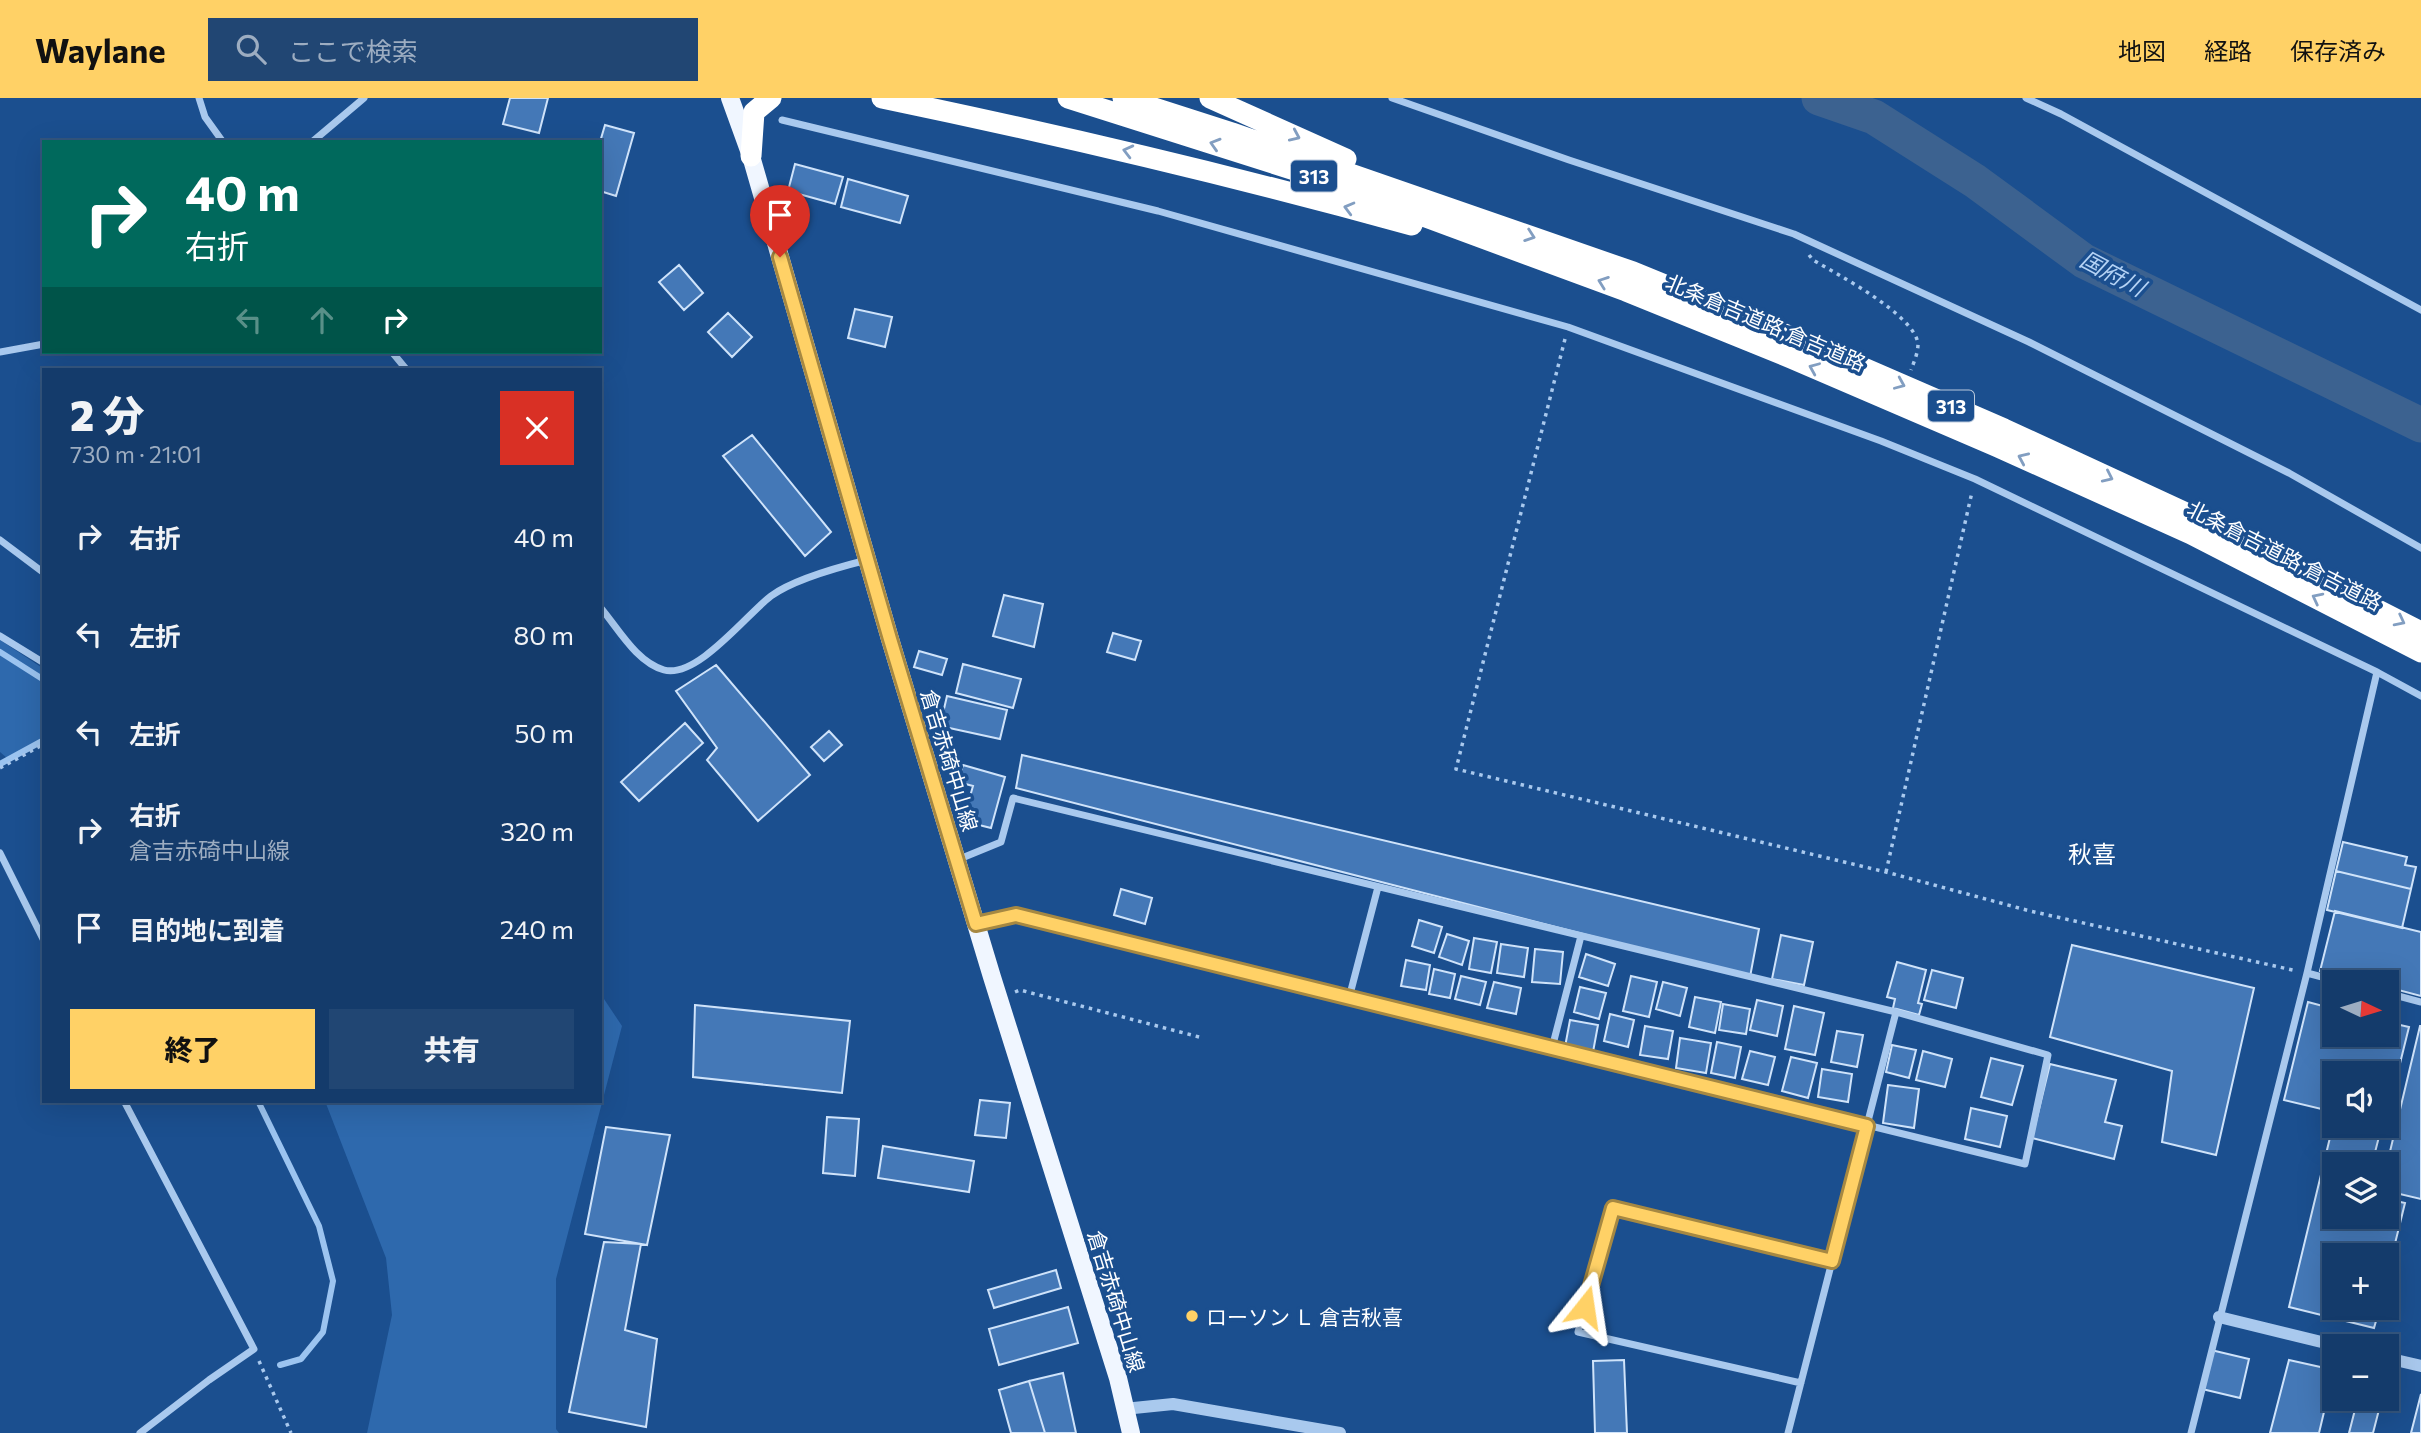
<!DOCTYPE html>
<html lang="ja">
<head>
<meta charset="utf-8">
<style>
  :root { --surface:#143b6b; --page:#214673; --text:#f1f3f6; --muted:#9dadc1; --line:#33557e; --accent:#ffd166 }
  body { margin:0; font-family:Commissioner,"Noto Sans JP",sans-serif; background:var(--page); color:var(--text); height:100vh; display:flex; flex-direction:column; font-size:26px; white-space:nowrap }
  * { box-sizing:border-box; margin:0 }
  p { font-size:23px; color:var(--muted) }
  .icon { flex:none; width:38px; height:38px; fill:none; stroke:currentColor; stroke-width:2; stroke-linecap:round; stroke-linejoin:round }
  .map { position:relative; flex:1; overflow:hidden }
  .details { position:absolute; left:42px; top:270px; width:560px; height:735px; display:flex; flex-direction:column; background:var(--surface); border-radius:0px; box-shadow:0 7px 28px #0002,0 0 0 2px var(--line) }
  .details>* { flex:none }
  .hud { position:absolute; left:42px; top:42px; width:560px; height:214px; border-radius:0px; box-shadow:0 7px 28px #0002,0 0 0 2px var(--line); background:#00695c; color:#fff; overflow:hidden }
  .needle { width:46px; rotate:94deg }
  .tools { position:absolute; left:2322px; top:872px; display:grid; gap:14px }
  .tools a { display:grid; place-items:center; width:77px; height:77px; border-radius:0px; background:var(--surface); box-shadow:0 7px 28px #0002,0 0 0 2px var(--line); font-size:35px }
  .pin { position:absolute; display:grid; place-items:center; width:60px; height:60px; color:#fff; margin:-72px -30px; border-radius:50% 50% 50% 0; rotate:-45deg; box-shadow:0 0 7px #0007 }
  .pin .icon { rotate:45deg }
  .me { position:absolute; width:77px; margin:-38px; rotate:15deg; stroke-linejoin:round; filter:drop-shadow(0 0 5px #0008) }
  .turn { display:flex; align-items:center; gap:24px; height:147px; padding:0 28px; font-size:32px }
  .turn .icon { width:91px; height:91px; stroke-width:2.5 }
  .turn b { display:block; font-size:49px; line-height:60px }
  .lanes { display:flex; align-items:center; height:66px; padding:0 28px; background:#0003; justify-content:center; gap:35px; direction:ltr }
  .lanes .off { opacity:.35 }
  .round { display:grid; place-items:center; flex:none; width:74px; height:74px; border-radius:0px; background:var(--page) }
  .headline { display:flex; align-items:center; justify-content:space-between; height:119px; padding:0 28px }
  h1 { font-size:42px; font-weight:800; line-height:52px }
  .primary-button { display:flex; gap:14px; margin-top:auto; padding:14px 28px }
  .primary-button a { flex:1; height:80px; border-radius:0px; background:var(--accent); color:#111; font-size:28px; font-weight:800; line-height:80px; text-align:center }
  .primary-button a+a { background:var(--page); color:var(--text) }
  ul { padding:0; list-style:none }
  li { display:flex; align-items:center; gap:21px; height:98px; padding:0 28px }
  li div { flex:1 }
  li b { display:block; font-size:26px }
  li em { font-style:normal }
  header { display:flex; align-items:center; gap:42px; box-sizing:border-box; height:98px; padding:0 35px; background:var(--accent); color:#111 }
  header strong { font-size:33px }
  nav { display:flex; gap:38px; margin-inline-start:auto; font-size:24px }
  .search { width:490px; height:63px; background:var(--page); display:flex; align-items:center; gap:18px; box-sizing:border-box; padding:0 24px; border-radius:0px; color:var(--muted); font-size:26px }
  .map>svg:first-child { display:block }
</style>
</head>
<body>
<header>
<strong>Waylane</strong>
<div class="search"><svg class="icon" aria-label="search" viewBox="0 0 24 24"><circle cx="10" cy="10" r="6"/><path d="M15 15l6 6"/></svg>ここで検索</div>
<nav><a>地図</a><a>経路</a><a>保存済み</a></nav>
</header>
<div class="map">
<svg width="2421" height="1335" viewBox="0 0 2421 1335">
  <rect width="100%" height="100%" fill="#1b4f8f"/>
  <!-- green -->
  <path fill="#2e69ad" d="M 0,542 L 44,571 L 44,641 L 7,660 L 0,654 Z
    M 600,895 L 622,928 L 556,1181 L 556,1331 L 559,1335 L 367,1335 L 392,1217 L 386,1160 L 325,1003 L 600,1003 Z"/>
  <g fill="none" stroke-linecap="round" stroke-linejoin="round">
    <!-- stream -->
    <path stroke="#9cc4f0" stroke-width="6" d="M 0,554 L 44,582
      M 0,666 L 44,642
      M 258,1003 L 319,1128 L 333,1183 L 323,1234 L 301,1261 L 280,1267"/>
    <!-- river -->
    <path stroke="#3c6290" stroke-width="35" d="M 1819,0 L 1874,19 L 1975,83 L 2084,163 L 2421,327"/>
  </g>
  <!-- building -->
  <path fill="#4478b7" stroke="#cfe3fa" stroke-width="2" d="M 510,0 L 548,0 L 539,35 L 503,26 Z
    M 605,27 L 634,35 L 616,98 L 600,93 L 600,44 Z
    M 795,66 L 843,79 L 835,106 L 788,93 Z
    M 848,81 L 908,98 L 900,125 L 841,109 Z
    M 679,167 L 703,195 L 684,212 L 659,184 Z
    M 855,211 L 892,219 L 885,249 L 848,240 Z
    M 728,215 L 752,239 L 732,259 L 708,234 Z
    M 752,337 L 831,434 L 805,458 L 723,358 Z
    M 1004,497 L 1043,506 L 1034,549 L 993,538 Z
    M 1113,535 L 1141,543 L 1135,562 L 1107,554 Z
    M 919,553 L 947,561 L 942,577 L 914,569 Z
    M 963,566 L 1021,581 L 1013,610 L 956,595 Z
    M 716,567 L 810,677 L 758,723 L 707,662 L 717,650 L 676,593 Z
    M 947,598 L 1007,612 L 1000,641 L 940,628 Z
    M 685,625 L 703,645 L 639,703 L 621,684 Z
    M 829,633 L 842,647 L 824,663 L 811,649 Z
    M 1022,657 L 1759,831 L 1750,879 L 1016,690 Z
    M 963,667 L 1005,679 L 991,730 L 963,723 L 973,688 L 958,684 Z
    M 2343,744 L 2407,759 L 2405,767 L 2416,769 L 2411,791 L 2336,773 Z
    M 2336,773 L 2411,791 L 2402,830 L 2327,812 Z
    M 1121,791 L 1152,800 L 1145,826 L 1114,817 Z
    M 2335,813 L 2421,834 L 2421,898 L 2387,889 L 2387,884 L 2364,884 L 2320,873 Z
    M 1419,822 L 1442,829 L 1434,855 L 1412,848 Z
    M 1447,836 L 1469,843 L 1462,867 L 1439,859 Z
    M 1781,837 L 1813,844 L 1804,887 L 1772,881 Z
    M 1474,840 L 1497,844 L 1491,875 L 1469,871 Z
    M 1501,846 L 1528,850 L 1524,879 L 1497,875 Z
    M 2072,847 L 2254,890 L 2216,1057 L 2162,1044 L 2172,973 L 2050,939 Z
    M 1535,851 L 1563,854 L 1560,886 L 1532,884 Z
    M 1586,856 L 1615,866 L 1608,888 L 1579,879 Z
    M 1406,862 L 1430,867 L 1426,892 L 1401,888 Z
    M 1897,864 L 1926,872 L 1918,905 L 1922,906 L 1919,917 L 1893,910 L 1895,901 L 1887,899 Z
    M 1434,871 L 1455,876 L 1450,900 L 1429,896 Z
    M 1932,872 L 1963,880 L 1956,910 L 1924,902 Z
    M 1461,878 L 1486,884 L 1480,907 L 1455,901 Z
    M 1631,878 L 1657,884 L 1649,919 L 1623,913 Z
    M 1494,884 L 1521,890 L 1516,916 L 1487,910 Z
    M 1663,884 L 1687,890 L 1680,918 L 1656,911 Z
    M 1580,889 L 1606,895 L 1599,921 L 1574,914 Z
    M 1695,899 L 1721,904 L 1715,935 L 1689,929 Z
    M 1757,902 L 1783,908 L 1777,938 L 1750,932 Z
    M 2308,904 L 2334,911 L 2334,936 L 2387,936 L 2387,924 L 2409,929 L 2387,1018 L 2387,975 L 2334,975 L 2334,1014 L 2284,1002 Z
    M 1723,906 L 1750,911 L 1746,936 L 1719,932 Z
    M 695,907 L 850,923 L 842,995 L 693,979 Z
    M 1794,908 L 1824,915 L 1815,957 L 1785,951 Z
    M 1610,916 L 1634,922 L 1628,949 L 1604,943 Z
    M 1570,922 L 1598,927 L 1593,954 L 1565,949 Z
    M 1645,928 L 1673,933 L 1668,961 L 1640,957 Z
    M 2420,928 L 2421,928 L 2421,1101 L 2387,1093 L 2387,1066 Z
    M 1837,933 L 1863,937 L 1857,969 L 1831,964 Z
    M 1680,940 L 1711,945 L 1706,975 L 1676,970 Z
    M 1717,944 L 1741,949 L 1735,980 L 1711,975 Z
    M 1892,947 L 1916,952 L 1909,980 L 1886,974 Z
    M 1750,953 L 1775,959 L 1768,987 L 1742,981 Z
    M 1923,953 L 1952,961 L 1945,989 L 1916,982 Z
    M 1791,959 L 1817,965 L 1808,1000 L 1782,993 Z
    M 1991,960 L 2023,968 L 2012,1007 L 1981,999 Z
    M 2050,966 L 2116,982 L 2105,1024 L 2122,1028 L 2114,1061 L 2032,1040 Z
    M 1822,971 L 1852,976 L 1848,1004 L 1818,999 Z
    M 1888,987 L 1919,991 L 1914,1030 L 1883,1025 Z
    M 980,1002 L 1010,1005 L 1006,1040 L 975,1037 Z
    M 1971,1010 L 2007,1018 L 2000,1049 L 1965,1041 Z
    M 827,1019 L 859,1021 L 855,1078 L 823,1075 Z
    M 2334,1023 L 2334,1027 L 2382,1027 L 2372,1066 L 2334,1066 L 2334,1118 L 2387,1118 L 2387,1101 L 2405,1105 L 2387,1178 L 2387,1157 L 2334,1157 L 2334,1209 L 2380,1209 L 2374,1230 L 2289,1209 Z
    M 606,1029 L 670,1037 L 647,1147 L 585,1136 Z
    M 883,1048 L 974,1063 L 969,1094 L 878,1080 Z
    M 604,1144 L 641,1146 L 625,1232 L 657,1241 L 646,1329 L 569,1314 Z
    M 1056,1172 L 1061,1190 L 994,1210 L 988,1192 Z
    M 1068,1209 L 1078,1245 L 999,1267 L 989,1231 Z
    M 2211,1252 L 2249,1261 L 2240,1300 L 2202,1291 Z
    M 1624,1262 L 1627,1335 L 1595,1335 L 1593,1263 Z
    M 2289,1262 L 2334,1272 L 2319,1335 L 2270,1335 Z
    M 1063,1275 L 1076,1335 L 1045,1335 L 1029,1283 Z
    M 1029,1283 L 1045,1335 L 1011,1335 L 999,1292 Z
    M 2421,1296 L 2421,1335 L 2411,1335 Z
    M 2358,1300 L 2382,1300 L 2373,1335 L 2349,1335 Z"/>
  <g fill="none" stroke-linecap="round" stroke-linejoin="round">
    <!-- path -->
    <path stroke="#a9c9ee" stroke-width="3.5" stroke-dasharray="3.5 5" stroke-linecap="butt" d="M 1809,157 L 1813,162 C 1837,176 1915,217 1918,246 C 1918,255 1914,264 1911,272
      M 1565,241 L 1456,671 L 1886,774 L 2030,813 L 2297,873
      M 0,670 L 44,646
      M 1886,774 L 1972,394
      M 1015,894 L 1020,892 L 1203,940
      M 259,1263 L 291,1335"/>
    <!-- minor -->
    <path stroke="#a9c9ee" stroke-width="7" d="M 199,0 L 205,19 L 223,44
      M 1392,0 L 1569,62 L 1794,136 L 2029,244 L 2289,375 L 2421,450
      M 2026,0 L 2061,16 L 2421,212
      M 782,22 L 1158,113 L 1568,229 L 1881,343 L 1975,381 L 2377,574 L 2421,598
      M 312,44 L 364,0
      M 0,254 L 44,246
      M 392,254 L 406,271
      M 0,442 L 44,475
      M 600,509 C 618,530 636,564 664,572 C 697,581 747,516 771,498 C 794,481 839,469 867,462
      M 0,538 L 44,565
      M 0,755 L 44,843
      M 957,762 L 1001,744 L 1013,700 L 1896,914 L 2048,957 L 2025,1066 L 1016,817 L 977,826
      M 2307,875 L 2341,884
      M 2387,895 L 2421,904
      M 1349,900 L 1378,789
      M 1552,950 L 1581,838
      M 124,1003 L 254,1251 L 209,1282 L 140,1335
      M 1801,1285 L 1578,1234 L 1613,1110 L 1832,1163
      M 1788,1335 L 1896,914
      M 2191,1335 L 2307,875 L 2377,574"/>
    <!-- tertiary -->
    <path stroke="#a9c9ee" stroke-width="12" d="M 2219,1219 L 2338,1248
      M 2387,1260 L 2421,1268
      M 1124,1311 L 1173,1306 L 1340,1335"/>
    <!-- primary -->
    <path stroke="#f0f6ff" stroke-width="18" d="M 730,0 L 751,58 L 890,541 L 992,879 L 1118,1280 L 1131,1335"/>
    <!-- motorway -->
    <path stroke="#fff" stroke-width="21" d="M 882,0 C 1060,37 1237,79 1412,127
      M 1068,0 L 1323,81 L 1626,193 L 1791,260 L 1996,348 L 2191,436 L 2421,554
      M 1123,0 L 1232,35 L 1633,174 L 1799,242 L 2004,331 L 2199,421 L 2421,534
      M 1210,0 L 1346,61
      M 751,58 L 754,14 L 771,0"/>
  </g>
  <!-- one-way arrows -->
  <defs><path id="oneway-chevron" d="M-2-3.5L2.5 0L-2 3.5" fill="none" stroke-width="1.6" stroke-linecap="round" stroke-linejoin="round" transform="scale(1.75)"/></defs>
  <g stroke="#829ec1">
    <use href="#oneway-chevron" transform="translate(1295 38) rotate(24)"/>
    <use href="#oneway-chevron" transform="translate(1215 46) rotate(-163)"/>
    <use href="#oneway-chevron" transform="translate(1128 53) rotate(-166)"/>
    <use href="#oneway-chevron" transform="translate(1349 110) rotate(-165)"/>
    <use href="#oneway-chevron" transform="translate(1530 138) rotate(19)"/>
    <use href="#oneway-chevron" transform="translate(1603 184) rotate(-160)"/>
    <use href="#oneway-chevron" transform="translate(1814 270) rotate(-157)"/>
    <use href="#oneway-chevron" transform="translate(1900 286) rotate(23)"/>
    <use href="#oneway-chevron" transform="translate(2023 360) rotate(-156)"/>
    <use href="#oneway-chevron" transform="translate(2108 379) rotate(25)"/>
    <use href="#oneway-chevron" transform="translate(2317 500) rotate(-153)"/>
    <use href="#oneway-chevron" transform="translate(2400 523) rotate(27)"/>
  </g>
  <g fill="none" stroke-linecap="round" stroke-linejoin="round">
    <!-- route casing -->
    <g stroke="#a68842" stroke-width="18">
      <path id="route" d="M 780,159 L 890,541 L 976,826 L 1016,817 L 1867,1028 L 1832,1163 L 1613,1110 L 1585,1209"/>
    </g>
    <!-- route -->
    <use href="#route" stroke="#ffd166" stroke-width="12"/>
  </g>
  <!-- markers -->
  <circle fill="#ffd166" stroke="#1b4f8f" stroke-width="2.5" cx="1192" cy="1218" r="7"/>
  <g text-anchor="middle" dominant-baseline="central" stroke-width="7" stroke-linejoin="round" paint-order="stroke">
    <!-- shield labels -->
    <g fill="#1b4f8f" stroke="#bbcadd" stroke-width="2">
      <rect x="1291" y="62.5" width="46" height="31" rx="5"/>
      <rect x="1928" y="292.5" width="46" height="31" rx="5"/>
    </g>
    <g font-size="19" font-weight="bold" fill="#fff">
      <text x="1314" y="78">313</text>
      <text x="1951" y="308">313</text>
    </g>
    <!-- street labels -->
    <g font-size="21" fill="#fff" stroke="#1b4f8f">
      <text transform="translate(1766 224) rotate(23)">北条倉吉道路;倉吉道路</text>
      <text transform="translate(2285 457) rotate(27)">北条倉吉道路;倉吉道路</text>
      <text transform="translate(950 662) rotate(73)">倉吉赤碕中山線</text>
      <text transform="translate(1117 1203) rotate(73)">倉吉赤碕中山線</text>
    </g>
    <!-- poi labels -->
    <g font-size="21" fill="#fff" stroke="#1b4f8f" text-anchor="start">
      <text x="1206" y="1218">ローソン Ｌ 倉吉秋喜</text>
    </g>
    <!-- water labels -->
    <g font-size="23" font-style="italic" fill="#b5d3f5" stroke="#1b4f8f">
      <text transform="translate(2113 175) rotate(28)">国府川</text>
    </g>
    <!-- quarter labels -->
    <g font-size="24" fill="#fff" stroke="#1b4f8f">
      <text x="2092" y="755">秋喜</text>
    </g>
  </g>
</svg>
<div class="tools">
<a><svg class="needle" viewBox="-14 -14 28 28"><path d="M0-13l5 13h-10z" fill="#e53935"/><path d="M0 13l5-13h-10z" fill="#9dadc1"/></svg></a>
<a><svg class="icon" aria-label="sound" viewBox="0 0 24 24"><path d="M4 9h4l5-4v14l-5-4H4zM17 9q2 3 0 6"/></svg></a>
<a><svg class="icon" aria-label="layers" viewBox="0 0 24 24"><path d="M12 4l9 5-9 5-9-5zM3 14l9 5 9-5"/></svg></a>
<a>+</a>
<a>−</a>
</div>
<div class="pin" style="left:780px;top:159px;background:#d93025"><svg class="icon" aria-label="arrive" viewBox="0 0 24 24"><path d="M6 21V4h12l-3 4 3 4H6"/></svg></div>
<svg class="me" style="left:1585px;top:1209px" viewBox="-20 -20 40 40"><path d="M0-17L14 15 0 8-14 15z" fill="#ffd166" stroke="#fff" stroke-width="4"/></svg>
<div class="hud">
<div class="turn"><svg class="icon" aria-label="right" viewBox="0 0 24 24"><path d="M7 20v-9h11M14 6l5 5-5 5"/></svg><div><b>40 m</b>右折</div></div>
<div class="lanes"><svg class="icon off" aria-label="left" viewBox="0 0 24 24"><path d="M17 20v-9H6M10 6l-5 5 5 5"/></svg><svg class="icon off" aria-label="ahead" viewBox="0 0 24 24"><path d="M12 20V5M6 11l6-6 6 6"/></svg><svg class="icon" aria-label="right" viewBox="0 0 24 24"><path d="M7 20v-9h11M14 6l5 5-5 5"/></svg></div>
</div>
<section class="details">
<div class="headline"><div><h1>2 分</h1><p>730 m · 21:01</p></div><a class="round" style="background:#d93025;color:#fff"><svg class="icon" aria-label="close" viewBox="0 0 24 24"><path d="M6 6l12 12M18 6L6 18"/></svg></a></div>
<ul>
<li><svg class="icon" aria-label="right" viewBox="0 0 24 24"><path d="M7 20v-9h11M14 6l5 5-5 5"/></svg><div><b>右折</b></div><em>40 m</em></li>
<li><svg class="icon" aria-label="left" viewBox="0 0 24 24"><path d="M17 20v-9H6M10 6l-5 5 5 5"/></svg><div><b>左折</b></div><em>80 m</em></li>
<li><svg class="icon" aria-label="left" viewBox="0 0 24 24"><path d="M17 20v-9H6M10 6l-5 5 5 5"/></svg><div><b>左折</b></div><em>50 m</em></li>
<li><svg class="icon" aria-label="right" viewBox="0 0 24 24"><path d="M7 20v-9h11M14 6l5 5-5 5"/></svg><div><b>右折</b><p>倉吉赤碕中山線</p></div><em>320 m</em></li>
<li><svg class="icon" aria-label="arrive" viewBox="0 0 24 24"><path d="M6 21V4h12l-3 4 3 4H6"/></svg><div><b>目的地に到着</b></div><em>240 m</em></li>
</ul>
<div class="primary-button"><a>終了</a><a>共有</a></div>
</section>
</div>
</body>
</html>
